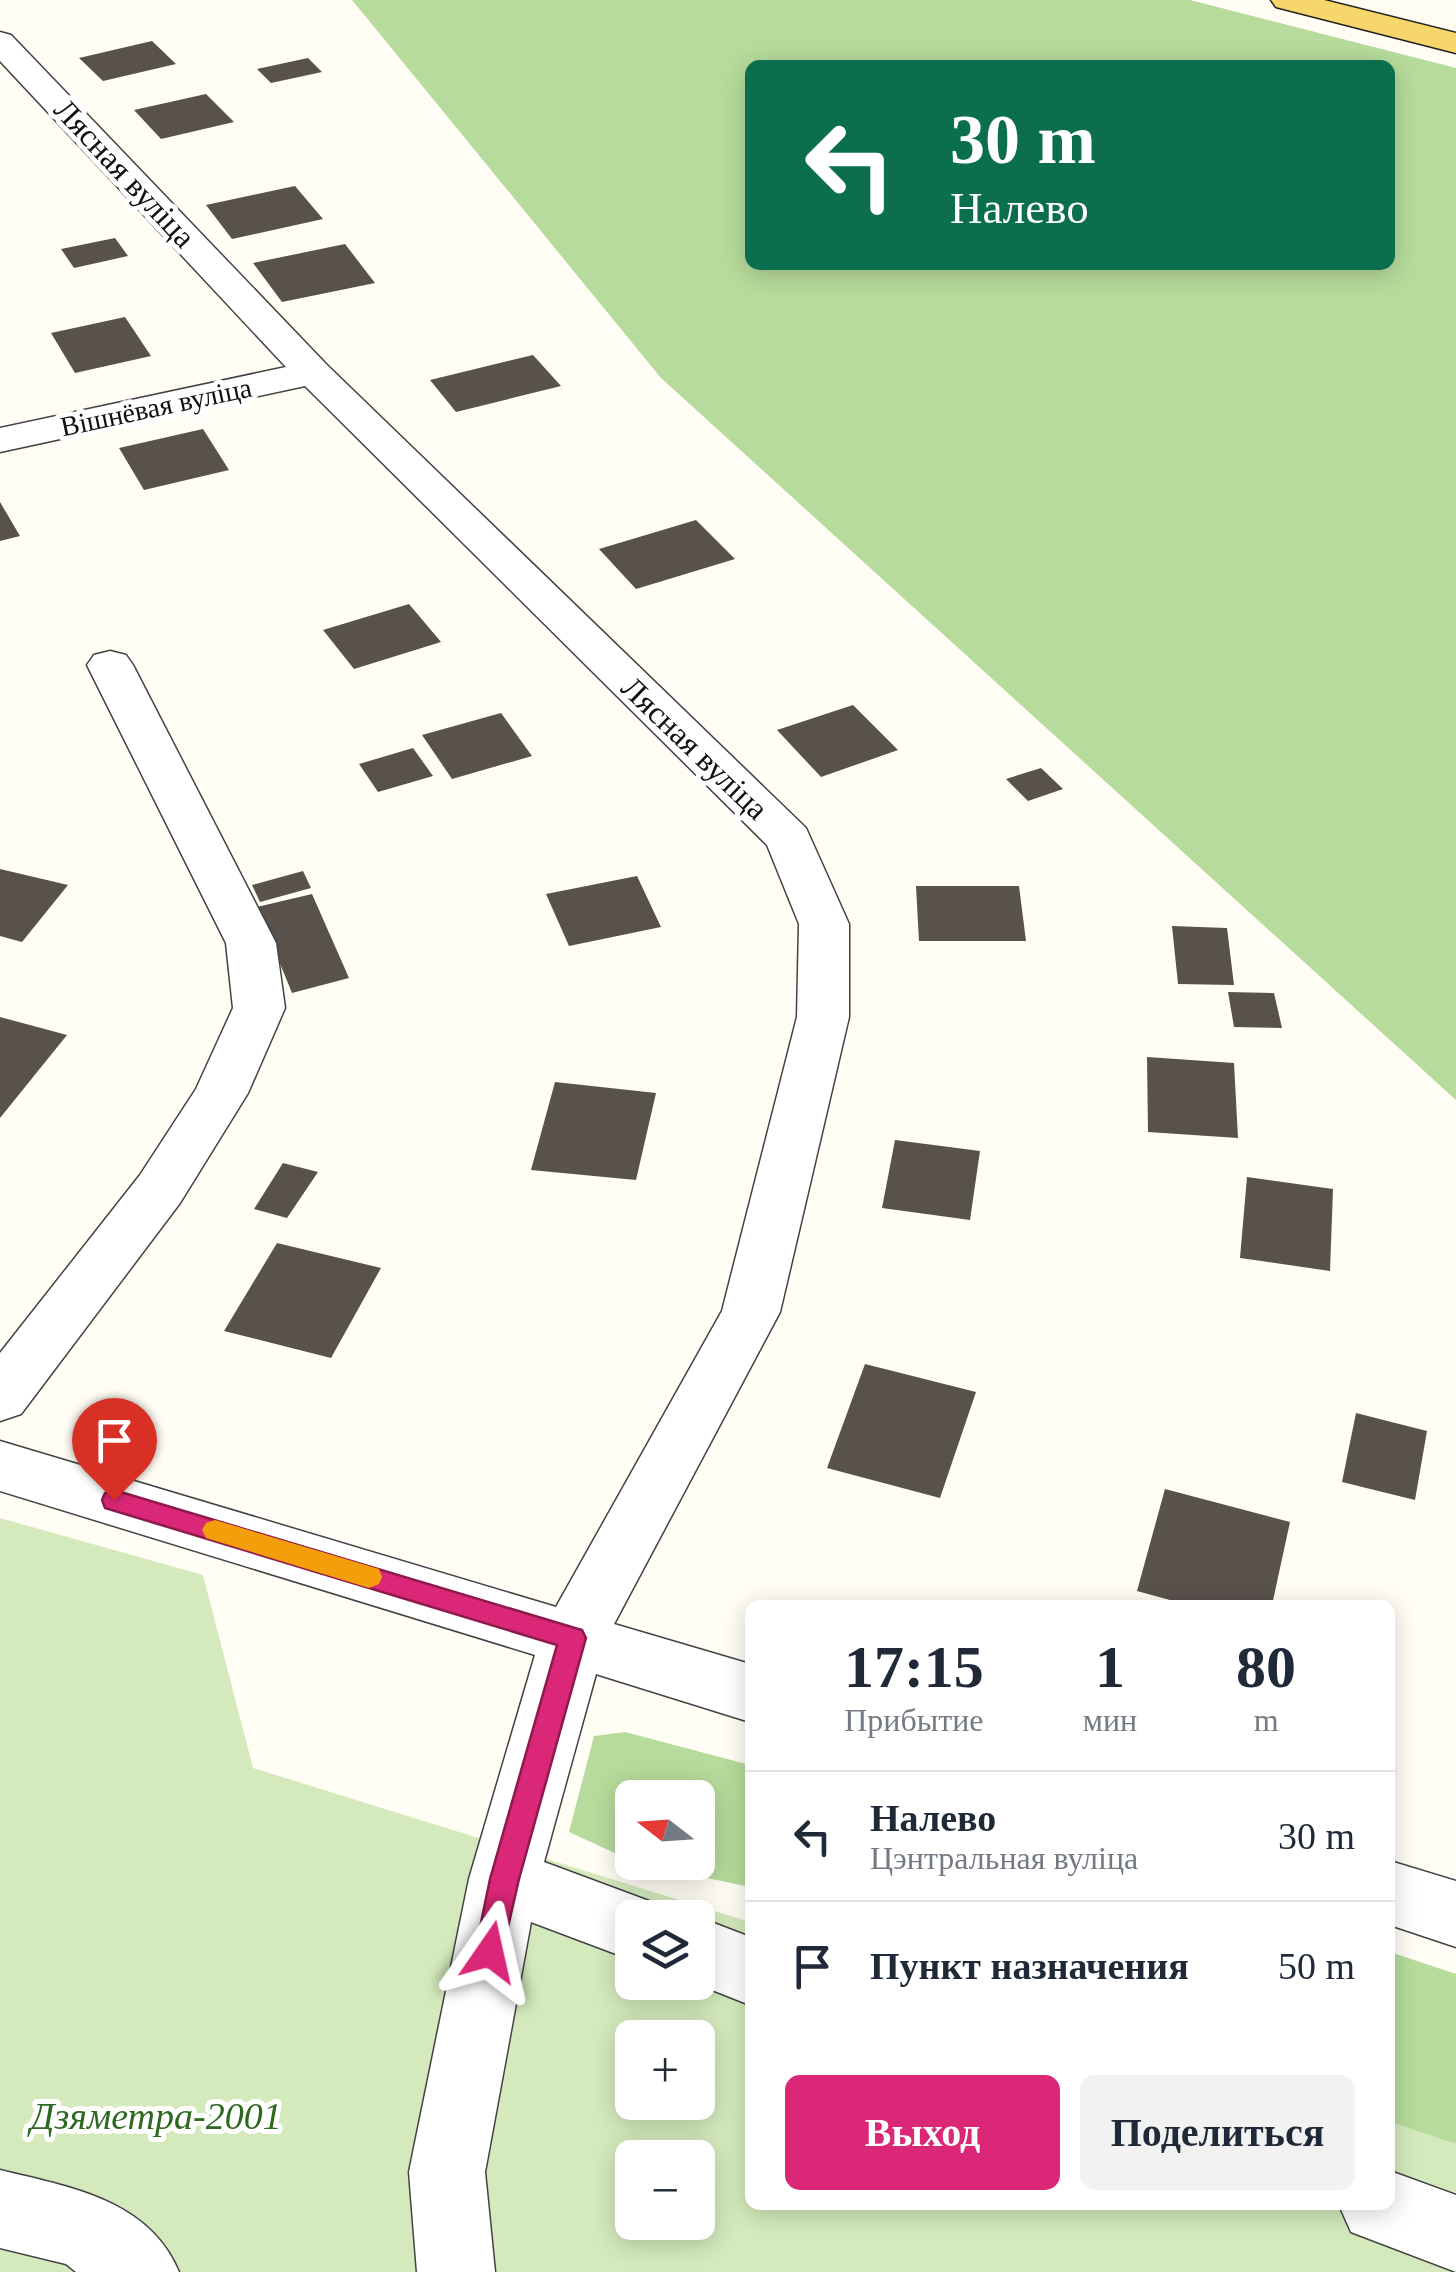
<!DOCTYPE html>
<html lang="ru">
<head>
<meta charset="utf-8">
<style>
  :root { --surface:#fff; --page:#f2f2f3; --text:#1f2937; --muted:#747a83; --line:#e0e1e3; --accent:#db2777 }
  body { margin:0; font-family:"Times New Roman",serif; background:var(--page); color:var(--text); height:100vh; display:flex; flex-direction:column; font-size:38px; white-space:nowrap }
  * { box-sizing:border-box; margin:0 }
  p { font-size:32px; color:var(--muted) }
  .icon { flex:none; width:55px; height:55px; fill:none; stroke:currentColor; stroke-width:2; stroke-linecap:round; stroke-linejoin:round }
  .map { position:relative; flex:1; overflow:hidden }
  .side { position:absolute; left:745px; top:1600px; width:650px; height:610px; display:flex; flex-direction:column; background:var(--surface); border-radius:15px; box-shadow:0 5px 25px #0003 }
  .side>* { flex:none }
  .banner { position:absolute; left:745px; top:60px; width:650px; height:210px; border-radius:15px; box-shadow:0 5px 25px #0003; background:#0b6e4f; color:#fff; overflow:hidden }
  .needle { width:65px; rotate:287deg }
  .buttons { position:absolute; left:615px; top:1780px; display:grid; gap:20px }
  .buttons a { display:grid; place-items:center; width:100px; height:100px; border-radius:15px; background:var(--surface); box-shadow:0 5px 25px #0003; font-size:50px }
  .pin { position:absolute; display:grid; place-items:center; width:85px; height:85px; color:#fff; margin:-102px -42px; border-radius:50% 50% 50% 0; rotate:-45deg; box-shadow:0 0 10px #0007 }
  .pin .icon { rotate:45deg }
  .me { position:absolute; width:110px; margin:-55px; rotate:11deg; stroke-linejoin:round; filter:drop-shadow(0 0 8px #0008) }
  .turn { display:flex; align-items:center; gap:35px; height:210px; padding:0 40px; font-size:45px }
  .turn .icon { width:130px; height:130px; stroke-width:2.5 }
  .turn b { display:block; font-size:70px; line-height:85px }
  .eta { display:flex; justify-content:space-evenly; align-items:center; height:170px; text-align:center }
  .eta b { font-size:60px; font-weight:700; line-height:70px }
  .cta { display:flex; gap:20px; margin-top:auto; padding:20px 40px }
  .cta a { flex:1; height:115px; border-radius:15px; background:var(--accent); color:#fff; font-size:40px; font-weight:700; line-height:115px; text-align:center }
  .cta a+a { background:var(--page); color:var(--text) }
  ul { padding:0; list-style:none }
  li { display:flex; align-items:center; gap:30px; height:130px; padding:0 40px; border-top:2px solid var(--line) }
  li div { flex:1 }
  li b { display:block; font-size:38px }
  li em { font-style:normal }
  .map>svg:first-child { display:block }
</style>
</head>
<body>
<div class="map">
<svg width="1456" height="2272" viewBox="0 0 1456 2272">
  <rect width="100%" height="100%" fill="#fffdf4"/>
  <!-- green -->
  <path fill="#d4eabc" fill-rule="evenodd" d="M 0,1518 L 203,1575 L 253,1768 L 750,1922 L 750,2205 L 1390,2205 L 1390,2122 L 1456,2144 L 1456,2272 L 0,2272 ZM 632,1918 L 698,1918 L 698,1982 L 632,1982 ZM 632,2038 L 698,2038 L 698,2102 L 632,2102 ZM 632,2158 L 698,2158 L 698,2222 L 632,2222 Z"/>
  <!-- forest -->
  <path fill="#b7db9c" fill-rule="evenodd" d="M 352,0 L 1190,0 L 1456,68 L 1456,1100 L 661,378 ZM 750,65 L 1390,65 L 1390,265 L 750,265 Z
    M 625,1732 L 750,1765 L 750,1887 L 636,1863 L 698,1862 L 698,1798 L 632,1798 L 632,1861 L 569,1832 L 594,1736 Z
    M 1390,1952 L 1456,1974 L 1456,2144 L 1390,2122 Z"/>
  <!-- building -->
  <path fill="#59514c" d="M 152,41 L 176,64 L 103,81 L 79,58 Z
    M 308,58 L 322,72 L 271,83 L 257,69 Z
    M 206,94 L 234,122 L 161,139 L 134,110 Z
    M 295,186 L 323,219 L 232,239 L 206,205 Z
    M 115,238 L 128,256 L 74,268 L 61,249 Z
    M 345,244 L 375,283 L 282,302 L 253,263 Z
    M 125,317 L 151,356 L 75,373 L 51,333 Z
    M 533,355 L 561,386 L 456,412 L 430,380 Z
    M 203,429 L 229,470 L 144,490 L 119,448 Z
    M 0,502 L 20,536 L 0,541 Z
    M 696,520 L 735,559 L 636,589 L 599,549 Z
    M 409,604 L 441,642 L 354,669 L 323,630 Z
    M 853,705 L 898,750 L 821,777 L 777,730 Z
    M 501,713 L 532,756 L 452,779 L 422,735 Z
    M 413,748 L 433,776 L 378,792 L 359,764 Z
    M 1041,768 L 1063,789 L 1028,801 L 1006,779 Z
    M 0,869 L 68,885 L 22,942 L 0,936 Z
    M 303,871 L 311,888 L 260,902 L 252,885 Z
    M 637,876 L 661,927 L 569,946 L 546,894 Z
    M 916,886 L 1019,886 L 1026,941 L 919,941 Z
    M 312,894 L 349,978 L 292,993 L 257,907 Z
    M 1172,926 L 1227,928 L 1234,985 L 1178,984 Z
    M 1228,992 L 1274,993 L 1282,1028 L 1234,1027 Z
    M 0,1017 L 67,1035 L 0,1118 Z
    M 1147,1057 L 1234,1063 L 1238,1138 L 1148,1132 Z
    M 555,1082 L 656,1093 L 636,1180 L 531,1170 Z
    M 895,1140 L 980,1151 L 970,1220 L 882,1208 Z
    M 283,1163 L 318,1172 L 287,1218 L 254,1209 Z
    M 1247,1177 L 1333,1189 L 1330,1271 L 1240,1258 Z
    M 277,1243 L 381,1268 L 331,1358 L 224,1331 Z
    M 865,1364 L 976,1392 L 940,1498 L 827,1468 Z
    M 1356,1413 L 1427,1431 L 1415,1500 L 1342,1482 Z
    M 1165,1489 L 1290,1522 L 1272,1605 L 1188,1605 L 1137,1591 Z"/>
  <g fill="none" stroke-linecap="round" stroke-linejoin="round">
    <!-- minor casing -->
    <g stroke="#434343" stroke-width="3">
      <path id="minor" d="M 0,32 L 11,35 L 327,365 L 806,828 L 849,924 L 849,1017 L 780,1312 L 614,1624 L 750,1664 L 750,1722 L 596,1674 L 544,1862 L 657,1904 L 664,1918 L 632,1918 L 632,1960 L 531,1922 L 485,2172 L 495,2272 L 417,2272 L 409,2172 L 469,1879 L 535,1655 L 0,1491 L 0,1441 L 556,1607 L 722,1311 L 797,1017 L 799,924 L 767,845 L 305,386 L 0,452 L 0,428 L 286,367 L 0,61 Z
        M 110,651 L 126,655 L 133,665 L 276,943 L 285,1008 L 248,1093 L 180,1203 L 21,1414 L 0,1421 L 0,1353 L 140,1175 L 196,1089 L 233,1008 L 226,943 L 87,665 L 94,655 Z
        M 1390,1861 L 1456,1881 L 1456,1947 L 1390,1925 Z
        M 698,1917 L 750,1937 L 750,2005 L 692,1982 L 698,1982 Z
        M 0,2170 C 69,2187 149,2199 179,2272 L 76,2272 L 66,2264 L 0,2248 Z
        M 1390,2171 L 1456,2195 L 1456,2272 L 1351,2232 L 1339,2205 L 1390,2205 Z"/>
    </g>
    <!-- major casing -->
    <g stroke="#212121" stroke-width="3">
      <path id="major" d="M 1271,0 L 1324,0 L 1456,33 L 1456,53 L 1276,7 Z"/>
    </g>
    <!-- minor -->
    <use href="#minor" fill="#fff" fill-rule="evenodd"/>
    <!-- major -->
    <use href="#major" fill="#f7d76b" fill-rule="evenodd"/>
  </g>
  <!-- route -->
  <path fill="#db2777" stroke="#8e194d" stroke-width="2.5" d="M 114,1490 L 582,1630 L 586,1638 L 519,1879 L 500,1962 L 490,1966 L 479,1962 L 475,1952 L 490,1879 L 557,1645 L 105,1508 L 102,1500 L 105,1493 Z"/>
  <!-- slow -->
  <path fill="#f59e0b" d="M 215,1520 L 369,1566 L 379,1569 L 382,1577 L 379,1584 L 369,1588 L 206,1538 L 202,1530 L 206,1523 Z"/>
  <g text-anchor="middle" dominant-baseline="central" stroke-width="10" stroke-linejoin="round" paint-order="stroke">
    <!-- far-street labels -->
    <g font-size="28" fill="#101010" stroke="#fff">
      <text transform="translate(156 407) rotate(-12)">Вішнёвая вуліца</text>
    </g>
    <!-- street labels -->
    <g font-size="32" fill="#101010" stroke="#fff">
      <text transform="translate(125 173) rotate(47)">Лясная вуліца</text>
      <text transform="translate(695 748) rotate(44)">Лясная вуліца</text>
    </g>
    <!-- near-park labels -->
    <g font-size="38" font-style="italic" fill="#2e691f" stroke="#fff">
      <text x="156" y="2116">Дзяметра-2001</text>
    </g>
  </g>
</svg>
<div class="buttons">
<a><svg class="needle" viewBox="-14 -14 28 28"><path d="M0-13l5 13h-10z" fill="#e53935"/><path d="M0 13l5-13h-10z" fill="#747a83"/></svg></a>
<a><svg class="icon" aria-label="layers" viewBox="0 0 24 24"><path d="M12 4l9 5-9 5-9-5zM3 14l9 5 9-5"/></svg></a>
<a>+</a>
<a>−</a>
</div>
<div class="pin" style="left:114px;top:1500px;background:#d93025"><svg class="icon" aria-label="arrive" viewBox="0 0 24 24"><path d="M6 21V4h12l-3 4 3 4H6"/></svg></div>
<svg class="me" style="left:490px;top:1952px" viewBox="-20 -20 40 40"><path d="M0-17L14 15 0 8-14 15z" fill="#db2777" stroke="#fff" stroke-width="4"/></svg>
<div class="banner">
<div class="turn"><svg class="icon" aria-label="left" viewBox="0 0 24 24"><path d="M17 20v-9H6M10 6l-5 5 5 5"/></svg><div><b>30 m</b>Налево</div></div>
</div>
<section class="side">
<div class="eta">
<div><b>17:15</b><p>Прибытие</p></div>
<div><b>1</b><p>мин</p></div>
<div><b>80</b><p>m</p></div>
</div>
<ul>
<li><svg class="icon" aria-label="left" viewBox="0 0 24 24"><path d="M17 20v-9H6M10 6l-5 5 5 5"/></svg><div><b>Налево</b><p>Цэнтральная вуліца</p></div><em>30 m</em></li>
<li><svg class="icon" aria-label="arrive" viewBox="0 0 24 24"><path d="M6 21V4h12l-3 4 3 4H6"/></svg><div><b>Пункт назначения</b></div><em>50 m</em></li>
</ul>
<div class="cta"><a>Выход</a><a>Поделиться</a></div>
</section>
</div>
</body>
</html>
